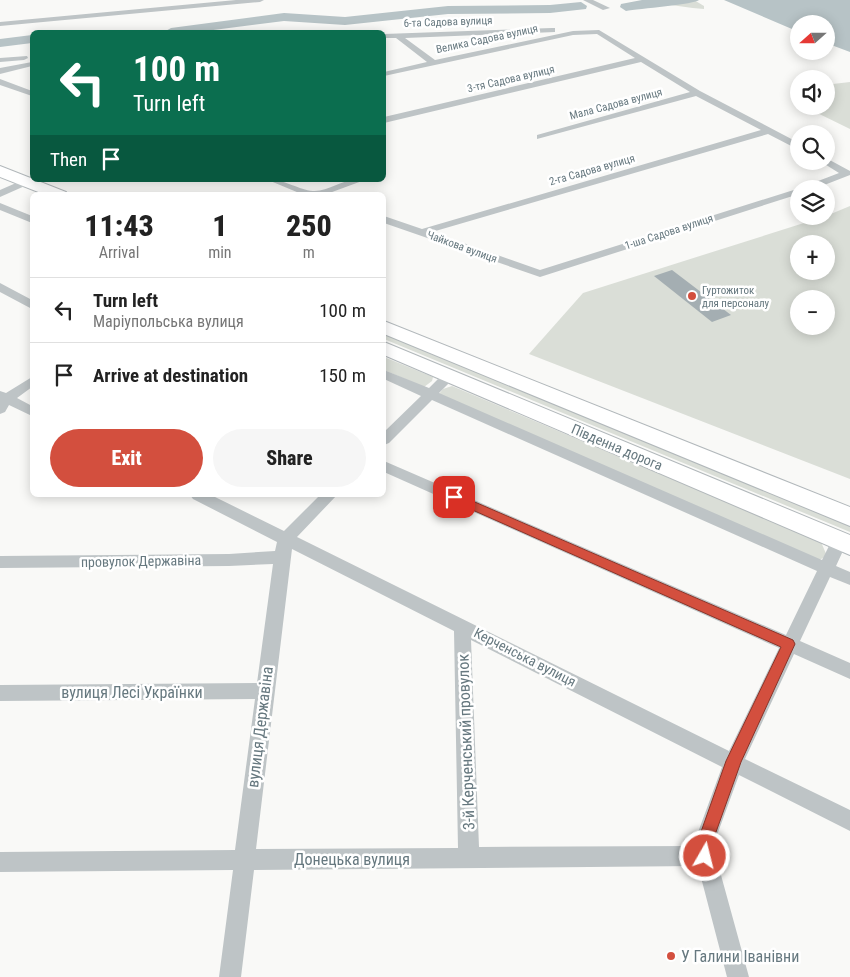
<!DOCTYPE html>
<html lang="en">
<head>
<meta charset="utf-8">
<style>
  :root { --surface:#fff; --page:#f6f6f6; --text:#222; --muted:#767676; --line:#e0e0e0; --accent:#d34f3e }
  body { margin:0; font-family:"Roboto Condensed",sans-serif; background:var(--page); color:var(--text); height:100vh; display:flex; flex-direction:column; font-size:19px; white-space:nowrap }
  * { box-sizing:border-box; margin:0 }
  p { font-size:16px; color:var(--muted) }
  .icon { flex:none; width:28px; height:28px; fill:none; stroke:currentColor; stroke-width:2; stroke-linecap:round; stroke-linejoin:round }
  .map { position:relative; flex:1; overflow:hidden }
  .side { position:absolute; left:30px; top:192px; width:356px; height:305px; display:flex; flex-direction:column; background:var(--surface); border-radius:8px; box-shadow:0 2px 12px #0003 }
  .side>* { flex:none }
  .guide { position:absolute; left:30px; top:30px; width:356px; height:152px; border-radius:8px; box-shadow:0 2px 12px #0003; background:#0b6e4f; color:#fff; overflow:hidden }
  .needle { width:32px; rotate:249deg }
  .buttons { position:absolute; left:790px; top:15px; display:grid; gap:10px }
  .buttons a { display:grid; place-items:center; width:45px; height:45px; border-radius:50%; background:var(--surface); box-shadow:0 2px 12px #0003; font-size:25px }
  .pin { position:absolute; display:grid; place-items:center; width:42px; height:42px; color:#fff; margin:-21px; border-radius:10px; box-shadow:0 2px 8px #0006 }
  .me { position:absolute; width:55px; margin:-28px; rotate:8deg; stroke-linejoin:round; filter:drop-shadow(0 0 4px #0008) }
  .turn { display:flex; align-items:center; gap:18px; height:105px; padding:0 20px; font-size:22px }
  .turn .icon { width:65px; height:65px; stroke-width:2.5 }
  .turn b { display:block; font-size:35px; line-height:42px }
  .then { display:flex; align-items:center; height:48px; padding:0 20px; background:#0003; gap:10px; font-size:19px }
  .eta { display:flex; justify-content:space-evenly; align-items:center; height:85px; text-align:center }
  .eta b { font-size:30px; font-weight:800; line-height:35px }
  .primary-button { display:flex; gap:10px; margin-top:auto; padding:10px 20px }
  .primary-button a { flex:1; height:58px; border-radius:30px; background:var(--accent); color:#fff; font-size:20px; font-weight:800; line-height:58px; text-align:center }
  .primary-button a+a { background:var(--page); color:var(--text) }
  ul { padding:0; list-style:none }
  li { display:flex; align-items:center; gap:15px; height:65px; padding:0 20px; border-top:1px solid var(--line) }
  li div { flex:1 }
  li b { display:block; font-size:19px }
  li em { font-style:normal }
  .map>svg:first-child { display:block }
</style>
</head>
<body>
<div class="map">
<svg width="850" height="977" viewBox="0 0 850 977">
  <rect width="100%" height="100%" fill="#f9f9f7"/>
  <!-- green -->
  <path fill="#daded7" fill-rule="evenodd" d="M 649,0 L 694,0 L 704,6 L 704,9 C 686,8 669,3 651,5 C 643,6 631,11 624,6 Z
    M 850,82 L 850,129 L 803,106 L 826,106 L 826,87 L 833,84 Z
    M 850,206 L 850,479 L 529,354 L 583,293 L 826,216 ZM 799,244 L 826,244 L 826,271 L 799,271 ZM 799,299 L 826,299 L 826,326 L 799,326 Z
    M 384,333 L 850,525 L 850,532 L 384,339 Z
    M 384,357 L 433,377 L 432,381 L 424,387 L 384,370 Z
    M 452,386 L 821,542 L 827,556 L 819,560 L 439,394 L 443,389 Z"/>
  <!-- water -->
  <path fill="#b7c3c6" d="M 724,0 L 850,0 L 850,52 L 826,43 L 826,24 L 799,24 L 799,32 Z"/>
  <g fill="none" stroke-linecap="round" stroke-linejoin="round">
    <!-- river -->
    <path fill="#b7c3c6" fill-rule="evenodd" d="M 642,0 L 699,0 C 696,4 638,9 626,11 L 620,7 L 621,4 Z
      M 581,2 L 587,6 L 586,9 L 550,13 L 448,14 L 345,25 L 284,21 L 198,32 L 164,32 L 171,28 L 284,13 L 345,17 L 448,6 L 550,5 Z
      M 32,35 L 32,43 L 0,47 L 0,39 Z"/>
  </g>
  <!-- building -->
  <path fill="#a4aeb2" d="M 672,270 L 731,315 L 712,322 L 654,276 Z"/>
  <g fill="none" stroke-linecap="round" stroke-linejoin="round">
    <!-- primary casing -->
    <g stroke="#b2b8bb" stroke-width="2">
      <path id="primary" d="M 0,166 L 66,192 L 68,195 L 46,195 L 0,177 Z
        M 384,321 L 850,507 L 850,526 L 384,334 Z
        M 384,342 L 850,535 L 850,555 L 384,355 Z"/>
    </g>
    <!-- minor -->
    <path fill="#bec4c6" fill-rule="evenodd" d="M 236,0 L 264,0 L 260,2 L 0,26 L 0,22 Z
      M 583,0 L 593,0 L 610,8 L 603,10 Z
      M 552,28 L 555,28 L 555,32 L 405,38 L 435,60 L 573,31 L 599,30 L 700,91 L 799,143 L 799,150 L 768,134 L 432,232 L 540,270 L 800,188 L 839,173 L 823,163 L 821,161 L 826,161 L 826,158 L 850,171 L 850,175 L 814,189 L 799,189 L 799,194 L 540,277 L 384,223 L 384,216 L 422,229 L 761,130 L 696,96 L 537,139 L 537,135 L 690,92 L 641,62 L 384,123 L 384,117 L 635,58 L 597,34 L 573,35 L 384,76 L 384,72 L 427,62 L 396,38 L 384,38 L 384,34 Z
      M 27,56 L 28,58 L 24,60 L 0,62 L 0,58 Z
      M 32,62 L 32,66 L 0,74 L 0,68 Z
      M 0,79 L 32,91 L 32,96 L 0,85 Z
      M 32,176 L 32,180 L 36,181 L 0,197 L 0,190 Z
      M 268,180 C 288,180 298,190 313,191 C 330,192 345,176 362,181 L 324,195 L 304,195 Z
      M 0,203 L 32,216 L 32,223 L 0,210 Z
      M 0,283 L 32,300 L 32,309 L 0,292 Z
      M 384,370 L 429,388 L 444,373 L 454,373 L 456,376 L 439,393 L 822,560 L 834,536 L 840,534 L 846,536 L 848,540 L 836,566 L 850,572 L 850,585 L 830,577 L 800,641 L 850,663 L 850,679 L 794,654 L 745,759 L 850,810 L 850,831 L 739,775 L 713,846 L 749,977 L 727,977 L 698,866 L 254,870 L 241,977 L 219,977 L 233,870 L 0,872 L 0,852 L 235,850 L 255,699 L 0,701 L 0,685 L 257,683 L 273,564 L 229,566 L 0,568 L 0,556 L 229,554 L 275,551 L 277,542 L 193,499 L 190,495 L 211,495 L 284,531 L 320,495 L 337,495 L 297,537 L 729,751 L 779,648 L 384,472 L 384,461 L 786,635 L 817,571 L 432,400 L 389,443 L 384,445 L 384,432 L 421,396 L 384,379 ZM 292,549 L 454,631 L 458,848 L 256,849 ZM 471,640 L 722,767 L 693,846 L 479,847 Z
      M 32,377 L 32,387 L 17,398 L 32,406 L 32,416 L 9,405 L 5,412 L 0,414 L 0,391 L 6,393 Z"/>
    <!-- primary -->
    <use href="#primary" fill="#fff" fill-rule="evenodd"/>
  </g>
  <!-- route -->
  <path fill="#d34f3e" stroke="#893328" d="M 454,493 L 793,640 L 795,644 L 741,762 L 711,846 L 713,856 L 710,862 L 705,864 L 699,862 L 696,846 L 726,761 L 781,647 L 450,500 L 450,494 Z"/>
  <!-- markers -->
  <g fill="#d34f3e" stroke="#fff" stroke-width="2">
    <circle cx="692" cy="296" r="5"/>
    <circle cx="671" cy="956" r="5"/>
  </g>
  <g text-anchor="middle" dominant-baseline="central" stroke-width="5" stroke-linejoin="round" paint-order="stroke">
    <!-- far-street labels -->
    <g font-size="11" fill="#66787f" stroke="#fff">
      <text transform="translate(448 22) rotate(-2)">6-та Садова вулиця</text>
      <text transform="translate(487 39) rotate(-12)">Велика Садова вулиця</text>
      <text transform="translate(511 79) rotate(-13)">3-тя Садова вулиця</text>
      <text transform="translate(616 104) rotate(-15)">Мала Садова вулиця</text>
      <text transform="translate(592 170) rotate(-16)">2-га Садова вулиця</text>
      <text transform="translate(669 232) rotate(-18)">1-ша Садова вулиця</text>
      <text transform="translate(462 247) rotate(20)">Чайкова вулиця</text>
    </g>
    <!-- far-poi labels -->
    <g font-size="11" fill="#66787f" stroke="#fff" text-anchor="start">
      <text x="702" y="290">Гуртожиток<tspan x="702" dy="13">для персоналу</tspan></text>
    </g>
    <!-- street labels -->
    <g font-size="14" fill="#66787f" stroke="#fff">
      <text transform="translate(617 447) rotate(23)">Південна дорога</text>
      <text transform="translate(141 561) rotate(-1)">провулок Державіна</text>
      <text transform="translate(525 657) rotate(27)">Керченська вулиця</text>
    </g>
    <!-- near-street labels -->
    <g font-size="16" fill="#66787f" stroke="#fff">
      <text x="132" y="692">вулиця Лесі Українки</text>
      <text transform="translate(260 727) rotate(-83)">вулиця Державіна</text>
      <text transform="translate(466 742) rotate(-92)">3-й Керченський провулок</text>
      <text x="352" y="859">Донецька вулиця</text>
    </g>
    <!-- near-poi labels -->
    <g font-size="16" fill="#66787f" stroke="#fff" text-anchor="start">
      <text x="681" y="956">У Галини Іванівни</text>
    </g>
  </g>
</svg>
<div class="buttons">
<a><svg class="needle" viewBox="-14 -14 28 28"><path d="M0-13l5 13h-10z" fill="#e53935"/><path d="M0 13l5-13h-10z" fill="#767676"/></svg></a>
<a><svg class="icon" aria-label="sound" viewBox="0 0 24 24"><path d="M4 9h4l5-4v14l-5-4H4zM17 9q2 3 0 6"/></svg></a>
<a><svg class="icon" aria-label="search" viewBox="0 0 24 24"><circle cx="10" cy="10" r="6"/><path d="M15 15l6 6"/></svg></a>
<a><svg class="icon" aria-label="layers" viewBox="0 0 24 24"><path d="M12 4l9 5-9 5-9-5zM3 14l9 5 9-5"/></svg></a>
<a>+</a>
<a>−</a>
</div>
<div class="pin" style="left:454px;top:497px;background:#d93025"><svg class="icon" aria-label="arrive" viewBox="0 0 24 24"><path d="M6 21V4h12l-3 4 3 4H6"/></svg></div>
<svg class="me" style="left:705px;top:856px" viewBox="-20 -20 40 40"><circle r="17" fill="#d34f3e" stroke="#fff" stroke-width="3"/><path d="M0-11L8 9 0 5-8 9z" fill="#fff"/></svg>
<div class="guide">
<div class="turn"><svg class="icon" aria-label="left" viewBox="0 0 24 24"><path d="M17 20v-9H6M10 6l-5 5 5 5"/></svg><div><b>100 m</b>Turn left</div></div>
<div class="then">Then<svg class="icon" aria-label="arrive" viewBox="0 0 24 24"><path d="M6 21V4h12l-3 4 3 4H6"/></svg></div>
</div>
<section class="side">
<div class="eta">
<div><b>11:43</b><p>Arrival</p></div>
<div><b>1</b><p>min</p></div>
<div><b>250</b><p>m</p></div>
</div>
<ul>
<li><svg class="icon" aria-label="left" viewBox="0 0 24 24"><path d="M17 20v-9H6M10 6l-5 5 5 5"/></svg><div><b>Turn left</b><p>Маріупольська вулиця</p></div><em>100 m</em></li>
<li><svg class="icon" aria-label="arrive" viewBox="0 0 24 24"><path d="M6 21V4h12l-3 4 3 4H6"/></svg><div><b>Arrive at destination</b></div><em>150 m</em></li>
</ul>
<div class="primary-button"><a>Exit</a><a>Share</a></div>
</section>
</div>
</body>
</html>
